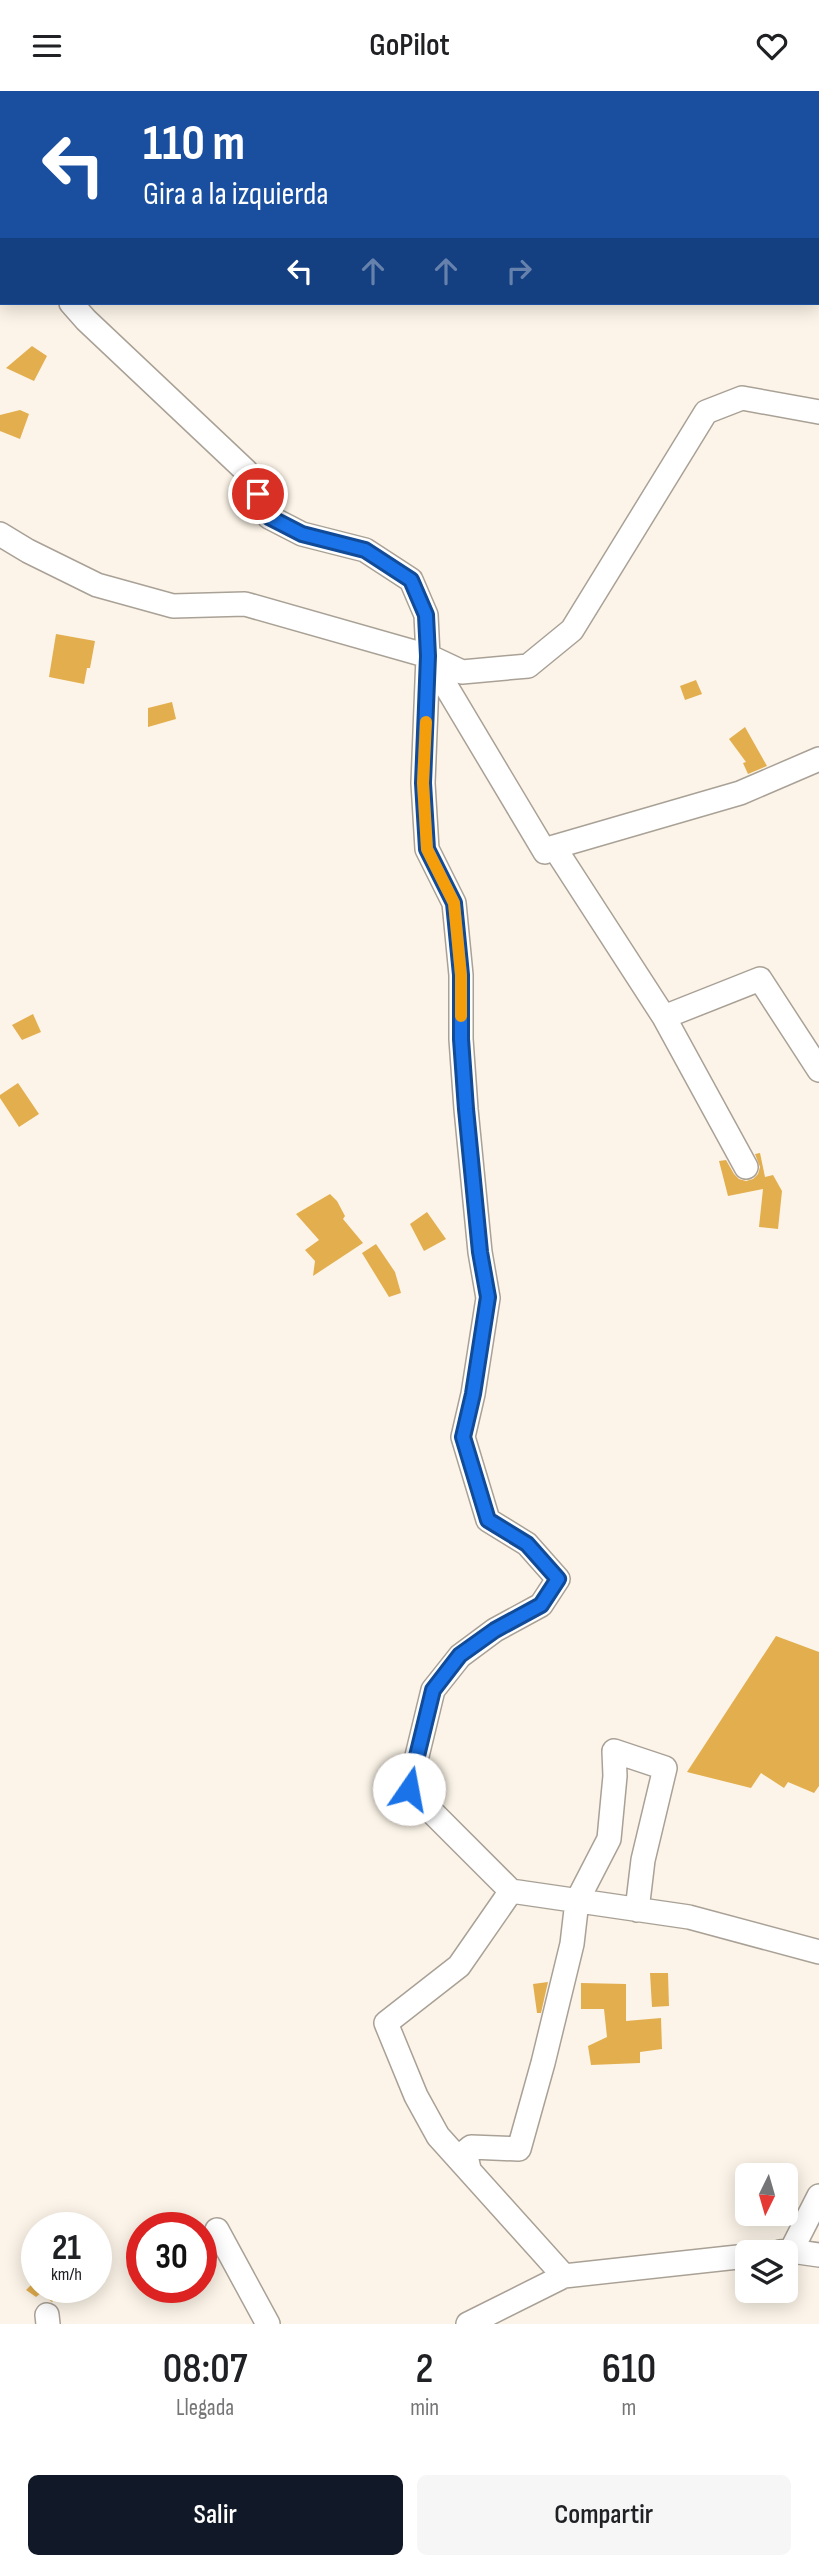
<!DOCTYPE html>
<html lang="es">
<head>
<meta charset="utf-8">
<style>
  :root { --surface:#fff; --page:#f6f6f6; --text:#202124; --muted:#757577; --accent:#111827 }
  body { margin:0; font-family:"Sofia Sans Condensed",sans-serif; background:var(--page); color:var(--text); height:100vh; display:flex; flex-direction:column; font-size:26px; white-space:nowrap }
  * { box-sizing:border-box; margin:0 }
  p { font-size:23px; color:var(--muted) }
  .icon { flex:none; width:38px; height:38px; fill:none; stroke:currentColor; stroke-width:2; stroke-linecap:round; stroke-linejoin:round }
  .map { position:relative; height:2233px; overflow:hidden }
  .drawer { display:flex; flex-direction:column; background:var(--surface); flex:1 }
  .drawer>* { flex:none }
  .banner { position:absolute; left:0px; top:0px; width:819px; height:214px; box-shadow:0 4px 18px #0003; background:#1a4fa0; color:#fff; overflow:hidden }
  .needle { width:46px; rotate:185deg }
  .buttons { position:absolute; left:735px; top:2072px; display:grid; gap:14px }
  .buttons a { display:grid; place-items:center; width:63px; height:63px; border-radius:10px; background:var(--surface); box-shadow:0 4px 18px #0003; font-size:35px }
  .speed { position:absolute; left:21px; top:2121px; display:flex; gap:14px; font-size:35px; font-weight:700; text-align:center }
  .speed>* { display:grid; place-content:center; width:91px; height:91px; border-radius:50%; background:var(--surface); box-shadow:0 4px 18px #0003; line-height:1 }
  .speed small { font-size:18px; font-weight:400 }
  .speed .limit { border:10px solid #d22; background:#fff; color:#111 }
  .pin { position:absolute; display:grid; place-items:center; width:60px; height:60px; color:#fff; margin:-30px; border:4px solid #fff; border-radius:50%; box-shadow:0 2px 7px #0007 }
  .me { position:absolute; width:77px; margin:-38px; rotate:12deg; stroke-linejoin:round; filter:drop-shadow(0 0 5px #0008) }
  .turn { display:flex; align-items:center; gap:24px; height:147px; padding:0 28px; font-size:32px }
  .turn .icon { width:91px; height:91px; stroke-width:2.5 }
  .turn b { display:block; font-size:49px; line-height:60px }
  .lanes { display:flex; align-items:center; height:66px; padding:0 28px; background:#0003; justify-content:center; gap:35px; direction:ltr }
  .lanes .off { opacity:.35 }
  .eta { display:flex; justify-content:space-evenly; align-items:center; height:119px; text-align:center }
  .eta b { font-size:42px; font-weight:600; line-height:49px }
  .cta { display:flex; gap:14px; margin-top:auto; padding:14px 28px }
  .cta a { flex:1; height:80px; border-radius:10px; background:var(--accent); color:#fff; font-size:28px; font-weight:600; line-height:80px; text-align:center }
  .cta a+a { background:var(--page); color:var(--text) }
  header { display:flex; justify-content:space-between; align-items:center; height:91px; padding:0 28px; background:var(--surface); font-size:32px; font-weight:600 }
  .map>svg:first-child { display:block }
</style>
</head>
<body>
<header><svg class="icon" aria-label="menu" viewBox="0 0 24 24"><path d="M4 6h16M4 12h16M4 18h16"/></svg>GoPilot<svg class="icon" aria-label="heart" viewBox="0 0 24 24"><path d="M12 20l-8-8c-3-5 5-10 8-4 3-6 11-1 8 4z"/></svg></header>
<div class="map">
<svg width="819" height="2233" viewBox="0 0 819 2233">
  <rect width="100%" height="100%" fill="#fcf4e8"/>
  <!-- building -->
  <path fill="#e3ae4e" d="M 32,255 L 47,265 L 34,290 L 6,277 Z
    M 20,319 L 29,323 L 20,348 L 0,340 L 0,324 Z
    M 56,543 L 95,550 L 90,577 L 87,577 L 84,593 L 49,586 Z
    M 696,589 L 702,603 L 685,609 L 680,595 Z
    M 172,611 L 176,628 L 148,636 L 148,617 Z
    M 745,636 L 767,675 L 748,683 L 743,672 L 746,671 L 729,648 Z
    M 33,923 L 41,941 L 22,949 L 12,934 Z
    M 18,992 L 39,1023 L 19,1036 L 0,1007 L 0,1004 Z
    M 760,1062 L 765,1086 L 773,1084 L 782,1100 L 778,1138 L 759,1136 L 763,1098 L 728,1105 L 719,1070 L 726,1069 L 734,1083 L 739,1088 L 746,1090 L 753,1088 L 758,1083 L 760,1076 L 755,1063 Z
    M 330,1103 L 337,1110 L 345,1125 L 343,1128 L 363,1152 L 313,1185 L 315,1170 L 305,1159 L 319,1149 L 296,1123 Z
    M 427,1121 L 446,1148 L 424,1160 L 410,1133 Z
    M 376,1153 L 395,1181 L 401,1202 L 389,1206 L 362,1162 Z
    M 776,1545 L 819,1561 L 819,1695 L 814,1702 L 788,1691 L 784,1697 L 761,1682 L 751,1697 L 687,1681 Z
    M 650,1882 L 668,1882 L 669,1915 L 652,1916 Z
    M 548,1891 L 541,1922 L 537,1922 L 533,1893 Z
    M 581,1892 L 626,1893 L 626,1930 L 661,1927 L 662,1958 L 640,1961 L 640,1972 L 591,1974 L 588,1955 L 607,1946 L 604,1918 L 581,1918 Z
    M 36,2189 L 37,2196 L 68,2196 L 52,2211 L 41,2202 L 36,2206 L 26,2199 Z"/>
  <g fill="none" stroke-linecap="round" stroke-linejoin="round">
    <!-- minor casing -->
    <g stroke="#a9a196" stroke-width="26">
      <path id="minor" d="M 0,131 L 2,133
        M 71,212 L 86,229 L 246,380 L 269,426 L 302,443 L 365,459 L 411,489 L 426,524 L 428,565 L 423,692 L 427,758 L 454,812 L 461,884 L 461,948 L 466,1018 L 480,1161 L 488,1207 L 473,1303 L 463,1346 L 488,1429 L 527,1453 L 558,1488 L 541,1514 L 495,1539 L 460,1565 L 433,1599 L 409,1698 L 511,1800 L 459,1875 L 386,1932 L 416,2005 L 438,2045 L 564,2185
        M 0,443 L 28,460 L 97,494 L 173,515 L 245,513 L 428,565 L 462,581 L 528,575 L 572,539 L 706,321 L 742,307 L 819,321
        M 428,565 L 545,761 L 554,756 L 664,926 L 760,888 L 819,979
        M 554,756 L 740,702 L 819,668
        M 664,926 L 746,1076
        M 511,1800 L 689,1826 L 819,1861
        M 469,2078 L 465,2061 L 471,2056 L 519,2058 L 543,1972 L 572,1853 L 577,1810 L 609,1748 L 615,1685 L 614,1660 L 665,1677 L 643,1769 L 637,1819
        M 217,2139 L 268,2233
        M 791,2160 L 819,2105
        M 780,2161 L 791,2160 L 819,2164
        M 47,2224 L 48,2233
        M 468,2233 L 564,2185 L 747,2165"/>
    </g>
    <!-- minor -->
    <use href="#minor" stroke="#fff" stroke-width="23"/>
  </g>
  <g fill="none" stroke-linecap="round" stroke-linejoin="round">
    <!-- route casing -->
    <g stroke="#114b97" stroke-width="18">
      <path id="route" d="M 258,403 L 269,426 L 302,443 L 365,459 L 411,489 L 426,524 L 428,565 L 423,692 L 427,758 L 454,812 L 461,884 L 461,948 L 466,1018 L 480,1161 L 488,1206 L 473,1303 L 463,1346 L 488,1429 L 527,1453 L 558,1488 L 541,1514 L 495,1539 L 460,1564 L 433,1599 L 409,1698"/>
    </g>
    <!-- route -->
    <use href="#route" stroke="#1a73e8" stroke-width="12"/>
    <!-- slow -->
    <path stroke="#f59e0b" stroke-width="12" d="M 426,631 L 423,692 L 427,758 L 454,812 L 461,884 L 461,925"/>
  </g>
</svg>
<div class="buttons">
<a><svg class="needle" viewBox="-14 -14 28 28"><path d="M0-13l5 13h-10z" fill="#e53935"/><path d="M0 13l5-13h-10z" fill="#757577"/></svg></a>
<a><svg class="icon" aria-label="layers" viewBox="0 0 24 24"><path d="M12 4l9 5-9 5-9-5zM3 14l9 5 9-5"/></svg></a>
</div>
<div class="speed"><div>21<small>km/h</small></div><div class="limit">30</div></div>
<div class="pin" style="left:258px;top:403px;background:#d93025"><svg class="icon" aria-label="arrive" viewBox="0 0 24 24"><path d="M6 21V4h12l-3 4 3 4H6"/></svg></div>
<svg class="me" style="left:409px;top:1698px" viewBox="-20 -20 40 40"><circle r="19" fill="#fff"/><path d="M0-13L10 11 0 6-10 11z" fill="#1a73e8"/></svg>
<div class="banner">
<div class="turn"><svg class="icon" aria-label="left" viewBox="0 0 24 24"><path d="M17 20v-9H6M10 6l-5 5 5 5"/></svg><div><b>110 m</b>Gira a la izquierda</div></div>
<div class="lanes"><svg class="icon" aria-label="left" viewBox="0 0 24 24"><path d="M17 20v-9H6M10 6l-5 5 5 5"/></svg><svg class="icon off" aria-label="ahead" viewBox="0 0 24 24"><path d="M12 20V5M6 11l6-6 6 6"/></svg><svg class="icon off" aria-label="ahead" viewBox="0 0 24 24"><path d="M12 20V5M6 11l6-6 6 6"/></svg><svg class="icon off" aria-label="right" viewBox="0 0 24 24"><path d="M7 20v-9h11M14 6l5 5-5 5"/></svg></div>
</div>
</div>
<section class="drawer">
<div class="eta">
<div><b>08:07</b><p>Llegada</p></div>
<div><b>2</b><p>min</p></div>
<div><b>610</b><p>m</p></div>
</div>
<div class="cta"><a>Salir</a><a>Compartir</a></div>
</section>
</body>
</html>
